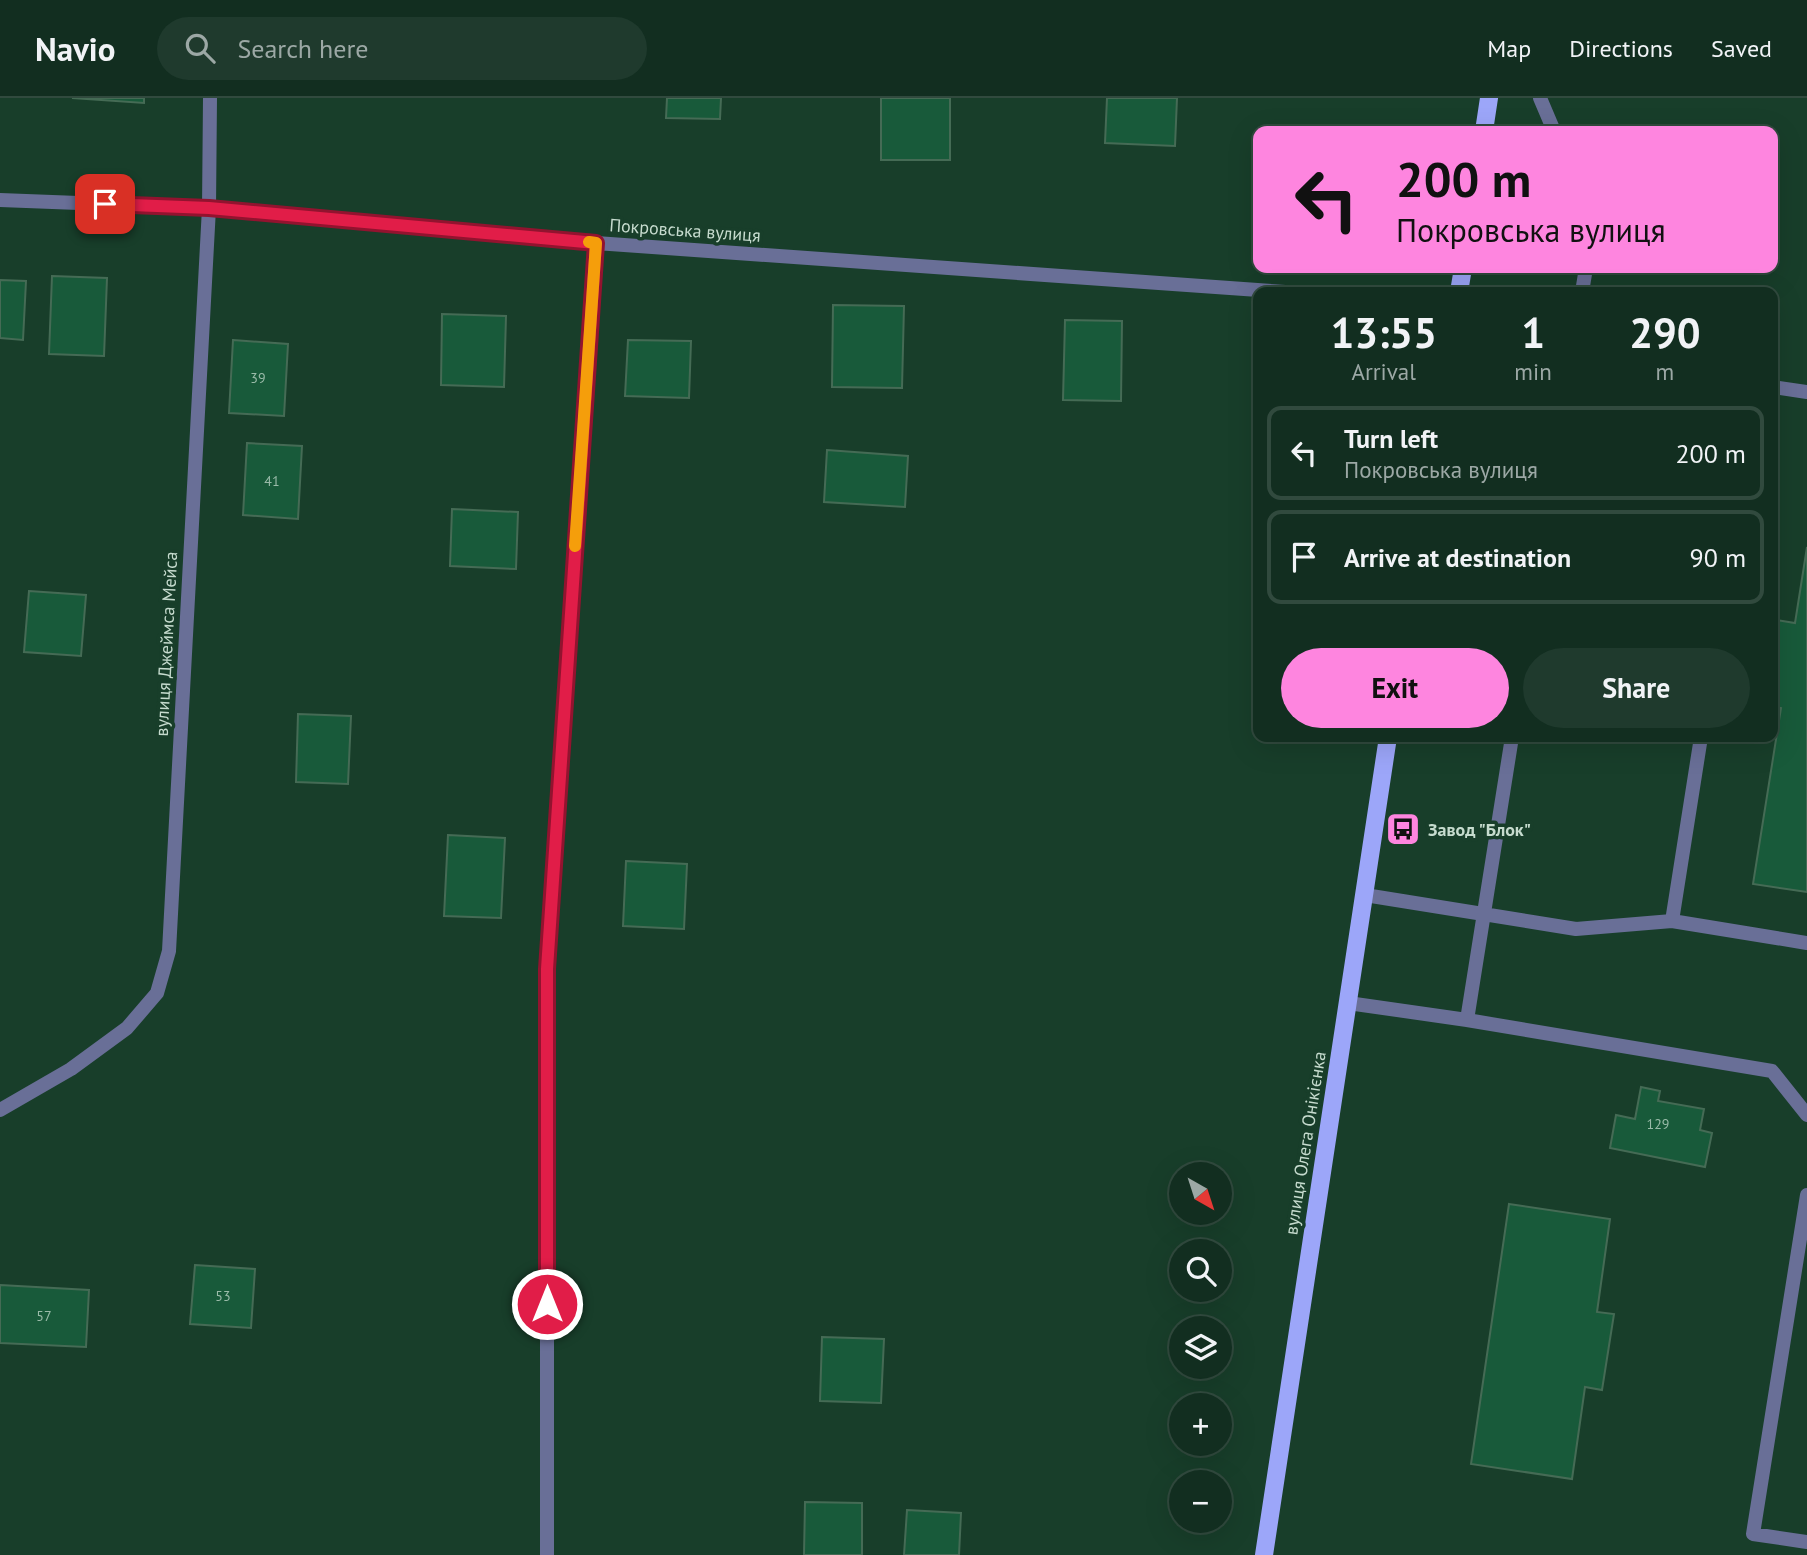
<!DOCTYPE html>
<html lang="en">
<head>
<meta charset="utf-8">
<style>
  :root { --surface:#122e20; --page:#1f3a2d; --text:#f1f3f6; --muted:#9ca8a5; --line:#314a3e; --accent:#fe85df }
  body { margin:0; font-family:"PT Sans",sans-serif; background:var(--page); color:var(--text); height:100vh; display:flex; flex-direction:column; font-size:26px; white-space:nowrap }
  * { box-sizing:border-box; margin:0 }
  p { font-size:23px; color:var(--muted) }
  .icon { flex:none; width:38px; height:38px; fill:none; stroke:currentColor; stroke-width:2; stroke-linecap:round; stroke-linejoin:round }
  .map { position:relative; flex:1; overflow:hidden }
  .sheet { position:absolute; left:1253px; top:189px; width:525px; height:455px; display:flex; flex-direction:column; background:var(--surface); border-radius:14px; box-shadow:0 7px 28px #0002,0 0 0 2px var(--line) }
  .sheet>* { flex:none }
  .hud { position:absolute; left:1253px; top:28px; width:525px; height:147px; border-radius:14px; box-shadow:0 7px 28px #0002,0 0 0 2px var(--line); background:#fe85df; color:#111; overflow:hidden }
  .needle { width:46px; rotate:141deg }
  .fabs { position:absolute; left:1169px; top:1064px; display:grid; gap:14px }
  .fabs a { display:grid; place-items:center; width:63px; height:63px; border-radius:50%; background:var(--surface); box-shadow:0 7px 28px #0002,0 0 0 2px var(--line); font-size:35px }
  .pin { position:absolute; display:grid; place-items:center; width:60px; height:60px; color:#fff; margin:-30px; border-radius:14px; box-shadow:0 4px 10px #0006 }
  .me { position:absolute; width:77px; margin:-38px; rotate:0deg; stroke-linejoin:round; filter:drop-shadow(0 0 5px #0008) }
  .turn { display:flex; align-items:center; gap:24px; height:147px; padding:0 28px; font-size:32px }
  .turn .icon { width:91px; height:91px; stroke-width:2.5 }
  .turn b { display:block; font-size:49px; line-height:60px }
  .eta { display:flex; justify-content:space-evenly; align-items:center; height:119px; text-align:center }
  .eta b { font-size:42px; font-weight:700; line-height:49px }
  .primary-button { display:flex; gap:14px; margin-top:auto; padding:14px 28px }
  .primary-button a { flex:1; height:80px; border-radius:42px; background:var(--accent); color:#111; font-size:28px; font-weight:700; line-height:80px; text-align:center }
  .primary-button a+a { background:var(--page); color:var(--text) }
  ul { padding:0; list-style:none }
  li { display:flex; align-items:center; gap:21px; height:94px; margin:0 14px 10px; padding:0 14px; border:4px solid var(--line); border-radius:14px }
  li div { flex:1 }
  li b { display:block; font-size:26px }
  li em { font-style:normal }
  header { display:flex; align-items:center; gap:42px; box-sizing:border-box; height:98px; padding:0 35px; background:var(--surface); border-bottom:2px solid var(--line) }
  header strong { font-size:33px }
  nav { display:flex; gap:38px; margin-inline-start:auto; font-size:24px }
  .search { width:490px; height:63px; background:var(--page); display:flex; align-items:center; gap:18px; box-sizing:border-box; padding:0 24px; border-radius:38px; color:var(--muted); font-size:26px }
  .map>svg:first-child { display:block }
</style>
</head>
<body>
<header>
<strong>Navio</strong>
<div class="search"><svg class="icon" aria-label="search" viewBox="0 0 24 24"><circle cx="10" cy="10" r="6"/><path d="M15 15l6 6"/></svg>Search here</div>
<nav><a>Map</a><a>Directions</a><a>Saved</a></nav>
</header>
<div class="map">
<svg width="1807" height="1457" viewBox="0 0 1807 1457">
  <rect width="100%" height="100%" fill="#183e2a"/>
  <!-- building -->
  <path fill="#185a3a" stroke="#456b55" stroke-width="2" d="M 72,0 L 144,0 L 144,5 Z
    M 667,0 L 721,0 L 720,21 L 666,20 Z
    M 881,0 L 950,0 L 950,62 L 881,62 Z
    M 1107,0 L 1177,0 L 1175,48 L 1105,45 Z
    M 52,178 L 107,180 L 104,258 L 49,256 Z
    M 0,182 L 26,183 L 23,242 L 0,240 Z
    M 833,207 L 904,208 L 902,290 L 832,289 Z
    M 442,216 L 506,218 L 504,289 L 441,287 Z
    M 1065,222 L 1122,223 L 1121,303 L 1063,302 Z
    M 233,242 L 288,246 L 284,318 L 229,315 Z
    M 628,242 L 691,243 L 689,300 L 625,298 Z
    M 247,345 L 302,348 L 298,421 L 243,417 Z
    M 827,352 L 908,358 L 905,409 L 824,404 Z
    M 452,411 L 518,414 L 516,471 L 450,468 Z
    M 1807,449 L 1807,794 L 1753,786 L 1781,610 L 1773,609 L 1773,543 L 1776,522 L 1795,525 Z
    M 29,493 L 86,497 L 81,558 L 24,554 Z
    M 298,616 L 351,618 L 348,686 L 296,684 Z
    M 448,737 L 505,740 L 501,820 L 444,818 Z
    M 626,763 L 687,766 L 684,831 L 623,828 Z
    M 1641,989 L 1660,993 L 1658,1003 L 1704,1011 L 1700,1032 L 1712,1035 L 1705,1069 L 1610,1050 L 1616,1017 L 1635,1021 Z
    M 1509,1106 L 1610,1121 L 1597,1214 L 1614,1216 L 1602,1292 L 1585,1289 L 1572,1381 L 1471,1366 Z
    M 195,1167 L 255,1171 L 251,1230 L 190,1226 Z
    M 0,1187 L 89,1192 L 86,1249 L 0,1245 Z
    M 822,1239 L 884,1241 L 881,1305 L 820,1303 Z
    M 805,1404 L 862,1405 L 862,1457 L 804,1457 Z
    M 907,1412 L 961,1415 L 959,1457 L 904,1457 Z"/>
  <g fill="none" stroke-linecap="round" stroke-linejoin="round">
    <!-- lane -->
    <path stroke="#696f97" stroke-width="14" d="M 1540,0 L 1554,33
      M 1582,194 L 1586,170
      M 1773,289 L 1807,294
      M 1365,797 L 1576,831 L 1672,823 L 1807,845
      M 1672,823 L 1701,639
      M 1348,905 L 1467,922 L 1772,973 L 1807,1017
      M 1467,922 L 1512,639
      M 1807,1097 L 1753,1436 L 1807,1444"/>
    <!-- street -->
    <path stroke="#696f97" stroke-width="14" d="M 0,102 L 209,110 L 596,145 L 1285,194
      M 0,1012 L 71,971 L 127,930 L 157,895 L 169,853 L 209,110 L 210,0
      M 547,1457 L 547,871 L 596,145"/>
    <!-- primary -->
    <path stroke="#9ca6f9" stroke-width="18" d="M 1484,33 L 1489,0
      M 1459,194 L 1463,170
      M 1264,1457 L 1388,639"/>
  </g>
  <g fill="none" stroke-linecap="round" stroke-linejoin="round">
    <!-- route casing -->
    <g stroke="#92132f" stroke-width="18">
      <path id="route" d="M 105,106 L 209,110 L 596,145 L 547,871 L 547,1206"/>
    </g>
    <!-- route -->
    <use href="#route" stroke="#e11d48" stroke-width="12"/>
    <!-- slow -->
    <path stroke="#f59e0b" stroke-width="12" d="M 575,448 L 596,145 L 589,144"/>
  </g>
  <!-- icons -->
  <defs>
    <g id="bus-square" transform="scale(1.75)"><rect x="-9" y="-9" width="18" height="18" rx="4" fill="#fe85df" stroke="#183e2a"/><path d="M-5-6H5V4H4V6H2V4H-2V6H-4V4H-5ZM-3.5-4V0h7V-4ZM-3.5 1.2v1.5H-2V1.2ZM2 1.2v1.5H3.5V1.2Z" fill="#111"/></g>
  </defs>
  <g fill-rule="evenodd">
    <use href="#bus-square" x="1403" y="731"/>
  </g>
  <g text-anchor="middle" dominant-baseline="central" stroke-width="7" stroke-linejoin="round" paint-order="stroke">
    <!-- number labels -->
    <g font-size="14" fill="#9abba9">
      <text x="258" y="280">39</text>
      <text x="272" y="383">41</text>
      <text x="1658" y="1026">129</text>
      <text x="223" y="1198">53</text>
      <text x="44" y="1218">57</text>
    </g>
    <!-- street labels -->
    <g font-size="18" fill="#c6dbce" stroke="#183e2a">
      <text transform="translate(685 132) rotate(4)">Покровська вулиця</text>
      <text transform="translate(166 546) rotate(-87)">вулиця Джеймса Мейса</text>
      <text transform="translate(1305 1045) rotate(-81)">вулиця Олега Онікієнка</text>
    </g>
    <!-- poi labels -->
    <g font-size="18" font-weight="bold" fill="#c6dbce" stroke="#183e2a" text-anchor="start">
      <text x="1428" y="731">Завод "Блок"</text>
    </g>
  </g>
</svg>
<div class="fabs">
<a><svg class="needle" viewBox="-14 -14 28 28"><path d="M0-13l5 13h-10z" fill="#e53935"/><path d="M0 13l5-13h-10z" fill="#9ca8a5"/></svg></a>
<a><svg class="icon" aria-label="search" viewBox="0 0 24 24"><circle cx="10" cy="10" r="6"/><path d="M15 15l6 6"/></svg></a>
<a><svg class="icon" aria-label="layers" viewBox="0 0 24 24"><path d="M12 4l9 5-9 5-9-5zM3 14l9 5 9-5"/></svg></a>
<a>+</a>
<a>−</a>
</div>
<div class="pin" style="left:105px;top:106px;background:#d93025"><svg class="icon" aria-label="arrive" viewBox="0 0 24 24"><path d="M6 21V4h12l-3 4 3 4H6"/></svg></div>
<svg class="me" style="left:547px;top:1206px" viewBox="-20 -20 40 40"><circle r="17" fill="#e11d48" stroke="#fff" stroke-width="3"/><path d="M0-11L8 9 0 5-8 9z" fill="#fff"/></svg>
<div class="hud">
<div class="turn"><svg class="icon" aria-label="left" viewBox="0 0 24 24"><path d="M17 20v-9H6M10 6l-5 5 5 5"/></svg><div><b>200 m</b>Покровська вулиця</div></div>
</div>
<section class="sheet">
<div class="eta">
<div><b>13:55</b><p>Arrival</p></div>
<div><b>1</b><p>min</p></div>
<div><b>290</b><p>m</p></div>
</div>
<ul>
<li><svg class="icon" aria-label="left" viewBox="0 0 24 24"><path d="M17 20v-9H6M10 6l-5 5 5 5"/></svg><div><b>Turn left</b><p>Покровська вулиця</p></div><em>200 m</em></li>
<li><svg class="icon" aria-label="arrive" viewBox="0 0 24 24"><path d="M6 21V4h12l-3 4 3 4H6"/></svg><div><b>Arrive at destination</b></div><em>90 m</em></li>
</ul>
<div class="primary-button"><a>Exit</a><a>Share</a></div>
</section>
</div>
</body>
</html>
